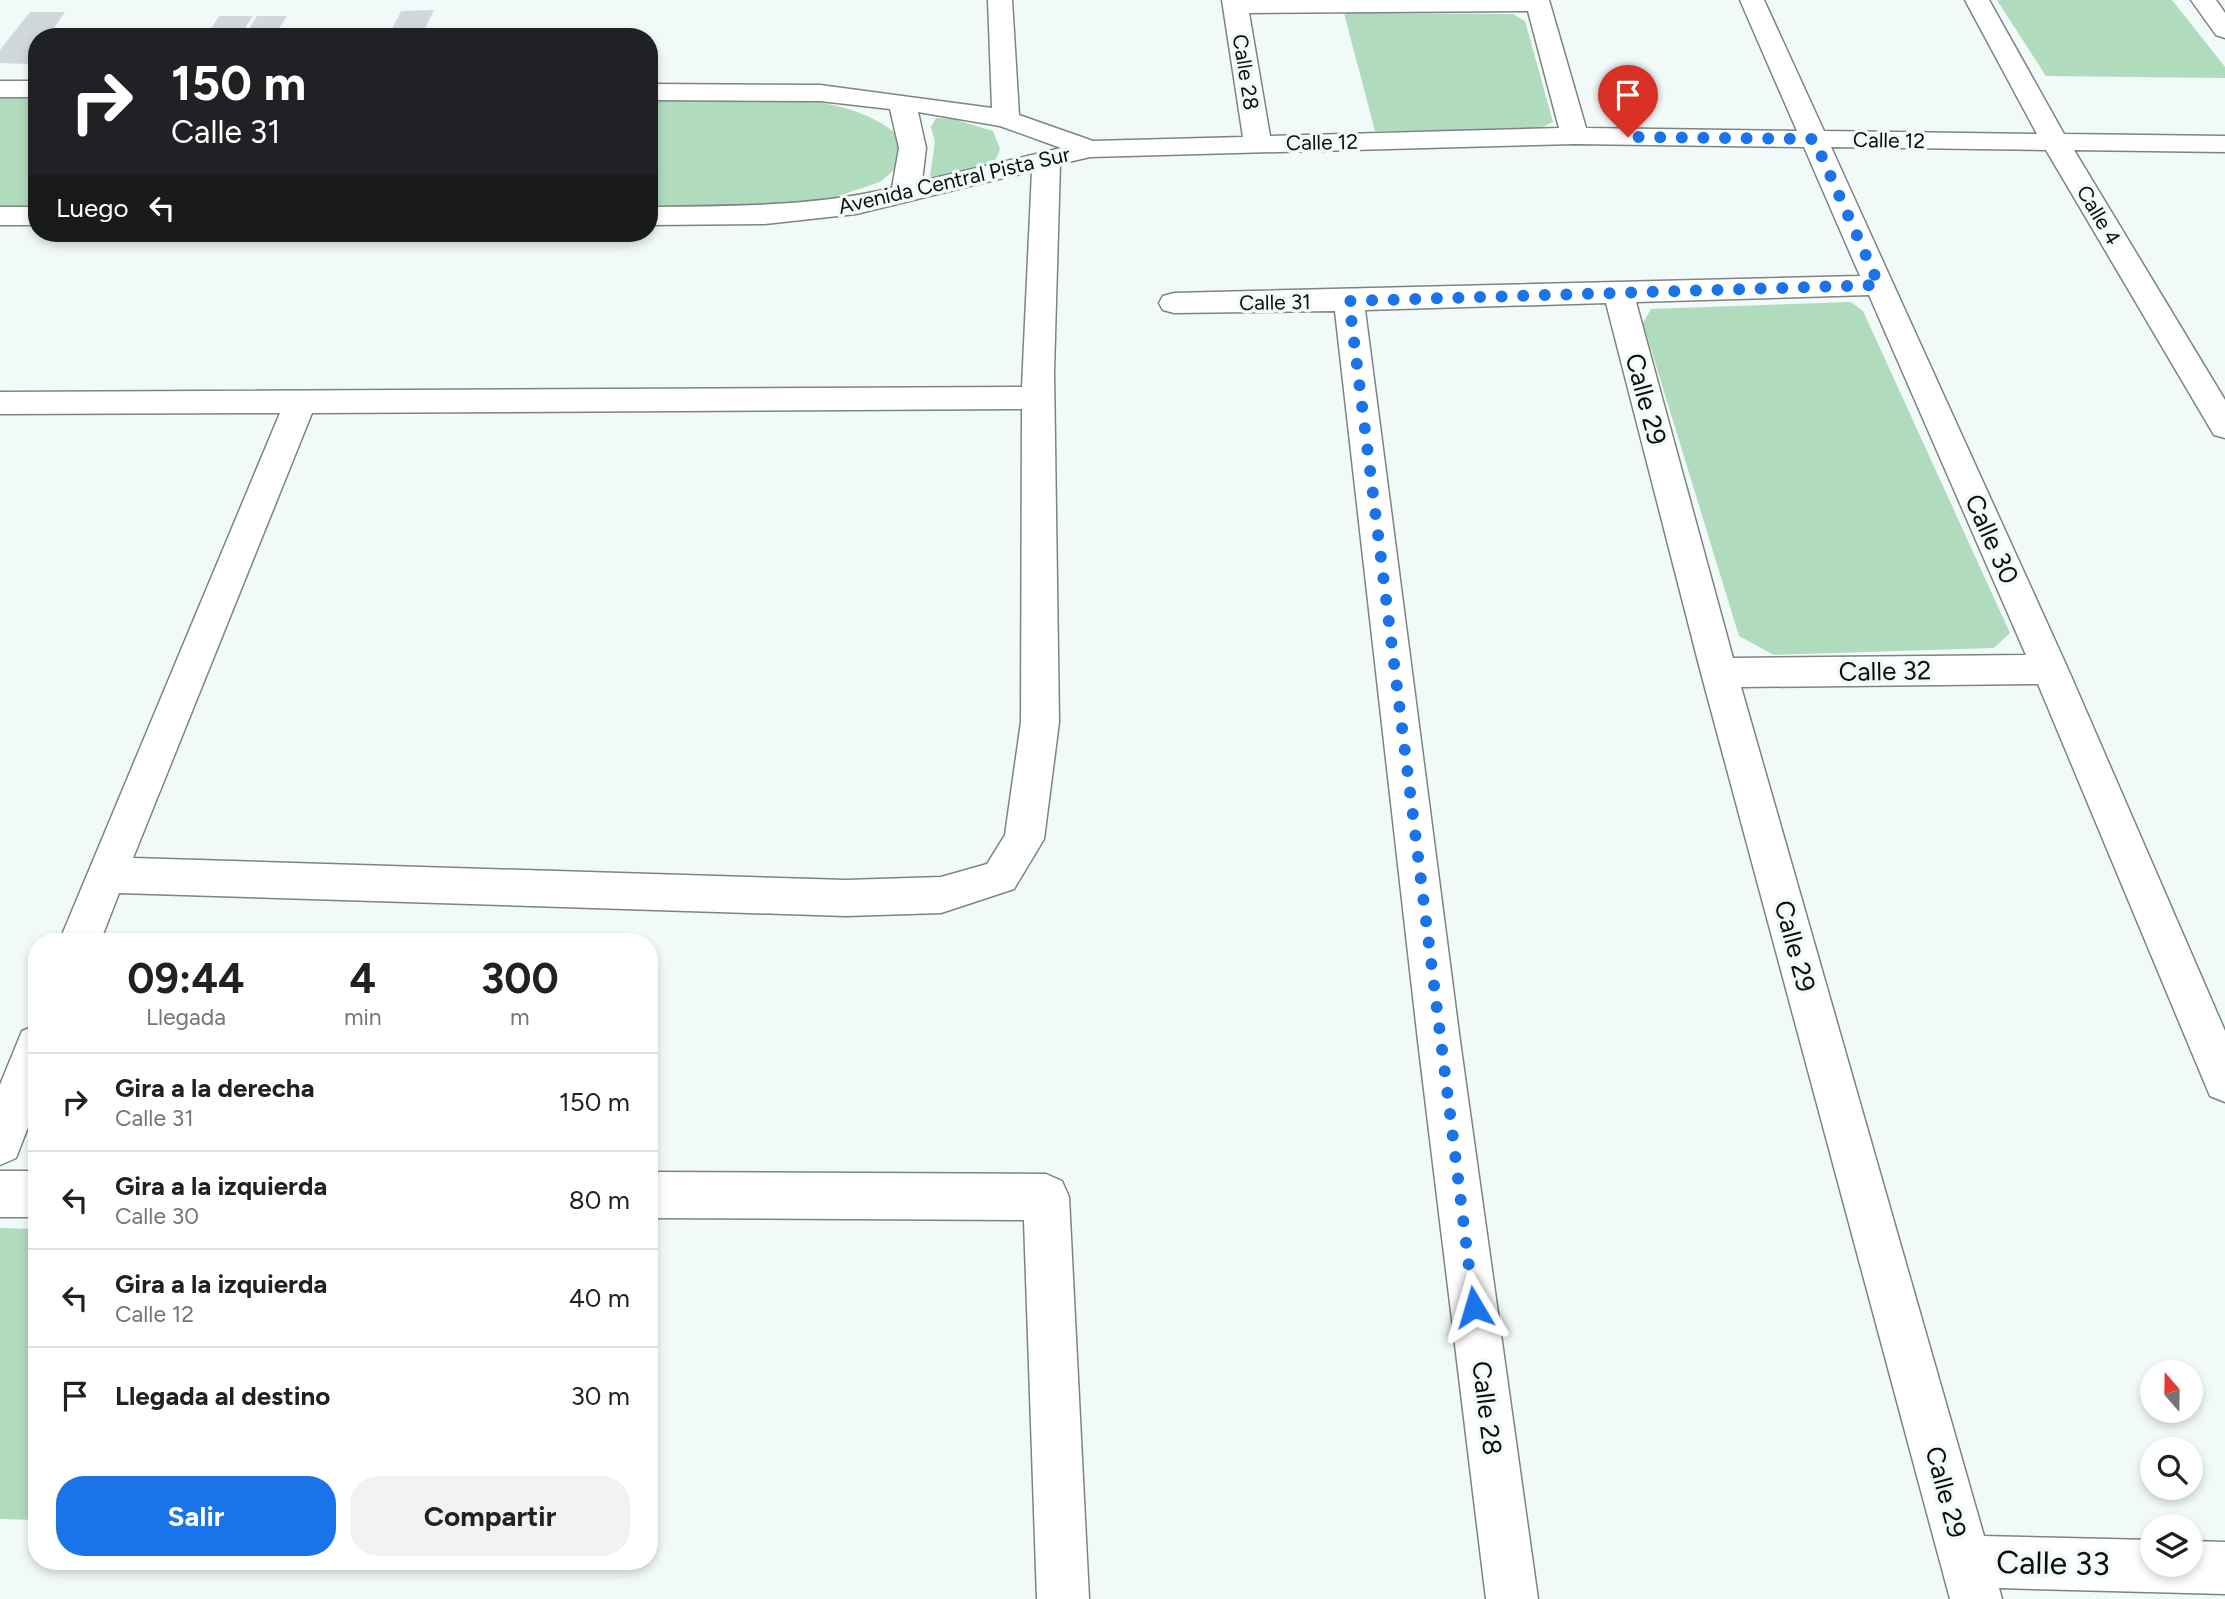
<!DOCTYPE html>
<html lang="es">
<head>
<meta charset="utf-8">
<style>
  :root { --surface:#fff; --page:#f2f2f2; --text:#202124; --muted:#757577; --line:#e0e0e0; --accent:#1a73e8 }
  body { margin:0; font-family:Figtree,sans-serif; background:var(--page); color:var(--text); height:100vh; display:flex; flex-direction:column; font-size:26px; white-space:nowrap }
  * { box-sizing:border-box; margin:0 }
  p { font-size:23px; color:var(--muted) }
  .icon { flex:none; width:38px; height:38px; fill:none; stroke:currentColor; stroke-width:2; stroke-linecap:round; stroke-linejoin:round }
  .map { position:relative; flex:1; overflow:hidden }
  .panel { position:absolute; left:28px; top:933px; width:630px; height:637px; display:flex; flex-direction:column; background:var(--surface); border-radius:28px; box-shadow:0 4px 10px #0003 }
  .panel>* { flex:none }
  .banner { position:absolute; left:28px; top:28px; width:630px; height:214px; border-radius:28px; box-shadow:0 4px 10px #0003; background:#202124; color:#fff; overflow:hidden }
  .needle { width:46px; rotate:340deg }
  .tools { position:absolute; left:2140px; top:1360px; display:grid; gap:14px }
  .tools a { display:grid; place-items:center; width:63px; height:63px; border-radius:50%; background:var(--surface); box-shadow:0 4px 10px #0003; font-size:35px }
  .pin { position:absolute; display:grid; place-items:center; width:60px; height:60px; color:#fff; margin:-72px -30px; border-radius:50% 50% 50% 0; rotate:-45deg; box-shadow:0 0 7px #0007 }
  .pin .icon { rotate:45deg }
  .me { position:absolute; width:77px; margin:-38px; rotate:353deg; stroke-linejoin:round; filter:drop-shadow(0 0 5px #0008) }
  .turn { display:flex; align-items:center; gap:24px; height:147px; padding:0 28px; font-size:32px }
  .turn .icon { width:91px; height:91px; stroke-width:2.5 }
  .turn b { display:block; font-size:49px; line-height:60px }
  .then { display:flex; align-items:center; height:66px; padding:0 28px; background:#0003; gap:14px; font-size:26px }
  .eta { display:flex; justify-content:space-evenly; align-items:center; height:119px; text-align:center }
  .eta b { font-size:42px; font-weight:700; line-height:49px }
  .cta { display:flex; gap:14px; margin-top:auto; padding:14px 28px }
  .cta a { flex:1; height:80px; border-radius:28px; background:var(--accent); color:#fff; font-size:28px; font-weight:700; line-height:80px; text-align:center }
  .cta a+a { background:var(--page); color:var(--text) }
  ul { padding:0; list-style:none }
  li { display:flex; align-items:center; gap:21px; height:98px; padding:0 28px; border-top:2px solid var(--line) }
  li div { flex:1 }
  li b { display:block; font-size:26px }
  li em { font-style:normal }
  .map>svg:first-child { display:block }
</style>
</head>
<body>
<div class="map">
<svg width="2225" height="1599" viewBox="0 0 2225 1599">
  <rect width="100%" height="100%" fill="#f1f9f9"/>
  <!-- green -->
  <path fill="#b0dbbd" d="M 1997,0 L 2172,0 L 2225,67 L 2225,78 L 2046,76 Z
    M 1344,13 L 1513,14 L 1525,21 L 1553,122 L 1536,130 L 1375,131 Z
    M 0,97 L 37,97 L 37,206 L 0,206 Z
    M 649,99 C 724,99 847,83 903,140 L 901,164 L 880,182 L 820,202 L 770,210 L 649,209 Z
    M 936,118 L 953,119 L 993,131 L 1000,149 L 993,166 L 941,181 L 930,176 L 935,142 L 931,127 Z
    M 1851,302 L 1863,311 L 2010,633 L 1994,648 L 1774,655 L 1739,636 L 1643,323 L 1651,309 Z
    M 0,1228 L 37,1229 L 37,1520 L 0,1519 Z"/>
  <!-- building -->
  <path fill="#d0d8da" d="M 434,10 L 421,37 L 388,37 L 401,11 Z
    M 30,12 L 65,12 L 48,37 L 37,37 L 37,53 L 29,64 L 0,63 L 0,50 Z
    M 219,16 L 253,16 L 239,37 L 206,37 Z
    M 257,16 L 287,16 L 273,37 L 244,37 Z"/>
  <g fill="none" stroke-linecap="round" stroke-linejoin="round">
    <!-- minor casing -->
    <g stroke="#7c8484" stroke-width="3">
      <path id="minor" d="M 988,0 L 1012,0 L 1019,115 L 1093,141 L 1243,137 L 1222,0 L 1549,0 L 1586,128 L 1797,131 L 1740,0 L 1764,0 L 1824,131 L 2037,134 L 1965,0 L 1989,0 L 2064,134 L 2225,136 L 2225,152 L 2074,150 L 2225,400 L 2225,438 L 2214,435 L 2046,150 L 1831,147 L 2068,669 L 2225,1031 L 2225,1102 L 2210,1096 L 2038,684 L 1741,687 L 1984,1536 L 2152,1540 L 2152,1564 L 2191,1564 L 2191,1541 L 2225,1542 L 2225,1594 L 1999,1588 L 2002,1599 L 1950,1599 L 1701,673 L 1606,303 L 1365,310 L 1460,1041 L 1538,1599 L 1486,1599 L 1418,1041 L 1335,311 L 1174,313 L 1163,310 L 1159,303 L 1163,296 L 1174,293 L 1860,276 L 1804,147 L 1575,144 L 1090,157 L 1060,164 L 1054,371 L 1059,722 L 1044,839 L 1014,889 L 941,913 L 846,916 L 119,893 L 100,942 L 59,942 L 280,413 L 0,414 L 0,392 L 1022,387 L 1032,171 L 856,214 L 765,224 L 649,225 L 649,207 C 731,206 812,207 892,188 L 899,148 L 890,109 L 820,101 L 649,100 L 649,84 L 820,85 L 992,108 ZM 1528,11 L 1559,128 L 1270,136 L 1249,13 ZM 918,112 L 1000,126 L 1061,148 L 922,181 L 926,148 ZM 1869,295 L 2026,655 L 1733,658 L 1636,302 ZM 1022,409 L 1021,722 L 1005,835 L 987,864 L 941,877 L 846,880 L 133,858 L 312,413 Z
        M 2191,0 L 2216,0 L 2225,13 L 2225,38 L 2216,35 Z
        M 0,81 L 37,81 L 37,97 L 0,97 Z
        M 0,207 L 37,207 L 37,225 L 0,225 Z
        M 37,1025 L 37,1104 L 16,1158 L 0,1165 L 0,1085 L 22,1031 Z
        M 0,1171 L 37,1171 L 37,1217 L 0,1217 Z
        M 649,1172 L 1046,1174 L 1062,1181 L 1069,1197 L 1089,1599 L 1037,1599 L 1024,1220 L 649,1218 Z"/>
    </g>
    <!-- minor -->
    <use href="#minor" fill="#fff" fill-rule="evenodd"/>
  </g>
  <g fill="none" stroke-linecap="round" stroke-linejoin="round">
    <!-- route -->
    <path stroke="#1a73e8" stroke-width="12" stroke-dasharray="0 21.6" d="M 1474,1307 L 1349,301 L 1879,285 L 1814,139 L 1628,137"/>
  </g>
  <g text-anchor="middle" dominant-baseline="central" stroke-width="7" stroke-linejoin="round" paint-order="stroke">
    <!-- far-street labels -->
    <g font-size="21" fill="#0b0e0e" stroke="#f1f9f9">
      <text transform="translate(1246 72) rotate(81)">Calle 28</text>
      <text transform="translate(1889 140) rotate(1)">Calle 12</text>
      <text transform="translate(1322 142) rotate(-1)">Calle 12</text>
      <text transform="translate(954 180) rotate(-13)">Avenida Central Pista Sur</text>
      <text transform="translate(2099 215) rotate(59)">Calle 4</text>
      <text transform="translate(1275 302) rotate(-1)">Calle 31</text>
    </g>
    <!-- street labels -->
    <g font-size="26" fill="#0b0e0e" stroke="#f1f9f9">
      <text transform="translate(1646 399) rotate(75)">Calle 29</text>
      <text transform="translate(1992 539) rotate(66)">Calle 30</text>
      <text transform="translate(1885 671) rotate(-1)">Calle 32</text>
      <text transform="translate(1795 946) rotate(75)">Calle 29</text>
      <text transform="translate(1487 1408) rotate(83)">Calle 28</text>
      <text transform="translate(1946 1492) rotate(75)">Calle 29</text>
    </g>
    <!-- near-street labels -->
    <g font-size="32" fill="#0b0e0e" stroke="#f1f9f9">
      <text transform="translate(2053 1563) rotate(1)">Calle 33</text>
    </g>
  </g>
</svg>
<div class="tools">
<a><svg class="needle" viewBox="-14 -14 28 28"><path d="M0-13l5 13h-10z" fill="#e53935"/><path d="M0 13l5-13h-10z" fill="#757577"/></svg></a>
<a><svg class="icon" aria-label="search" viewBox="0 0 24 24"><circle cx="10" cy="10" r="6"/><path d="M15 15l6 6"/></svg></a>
<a><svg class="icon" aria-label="layers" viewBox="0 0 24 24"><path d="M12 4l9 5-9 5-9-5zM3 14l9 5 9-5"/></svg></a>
</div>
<div class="pin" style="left:1628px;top:137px;background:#d93025"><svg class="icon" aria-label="arrive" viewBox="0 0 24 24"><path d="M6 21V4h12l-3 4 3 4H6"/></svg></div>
<svg class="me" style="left:1474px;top:1307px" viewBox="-20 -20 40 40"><path d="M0-17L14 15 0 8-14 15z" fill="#1a73e8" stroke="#fff" stroke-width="4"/></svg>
<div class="banner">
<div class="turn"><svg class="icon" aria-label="right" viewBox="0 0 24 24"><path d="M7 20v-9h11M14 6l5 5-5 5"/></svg><div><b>150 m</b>Calle 31</div></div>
<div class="then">Luego<svg class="icon" aria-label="left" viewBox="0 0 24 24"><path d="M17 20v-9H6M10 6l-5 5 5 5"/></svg></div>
</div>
<section class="panel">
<div class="eta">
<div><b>09:44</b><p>Llegada</p></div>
<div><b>4</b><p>min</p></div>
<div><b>300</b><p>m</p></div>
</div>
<ul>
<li><svg class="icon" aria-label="right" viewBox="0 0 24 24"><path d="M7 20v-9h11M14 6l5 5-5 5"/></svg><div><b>Gira a la derecha</b><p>Calle 31</p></div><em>150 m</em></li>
<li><svg class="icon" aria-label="left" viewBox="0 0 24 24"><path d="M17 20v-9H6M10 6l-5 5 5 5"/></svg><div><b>Gira a la izquierda</b><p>Calle 30</p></div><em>80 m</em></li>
<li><svg class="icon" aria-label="left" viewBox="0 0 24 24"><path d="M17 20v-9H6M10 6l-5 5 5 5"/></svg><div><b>Gira a la izquierda</b><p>Calle 12</p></div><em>40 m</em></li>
<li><svg class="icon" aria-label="arrive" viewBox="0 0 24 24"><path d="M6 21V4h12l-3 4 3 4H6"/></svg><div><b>Llegada al destino</b></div><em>30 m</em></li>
</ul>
<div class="cta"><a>Salir</a><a>Compartir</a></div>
</section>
</div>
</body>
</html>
